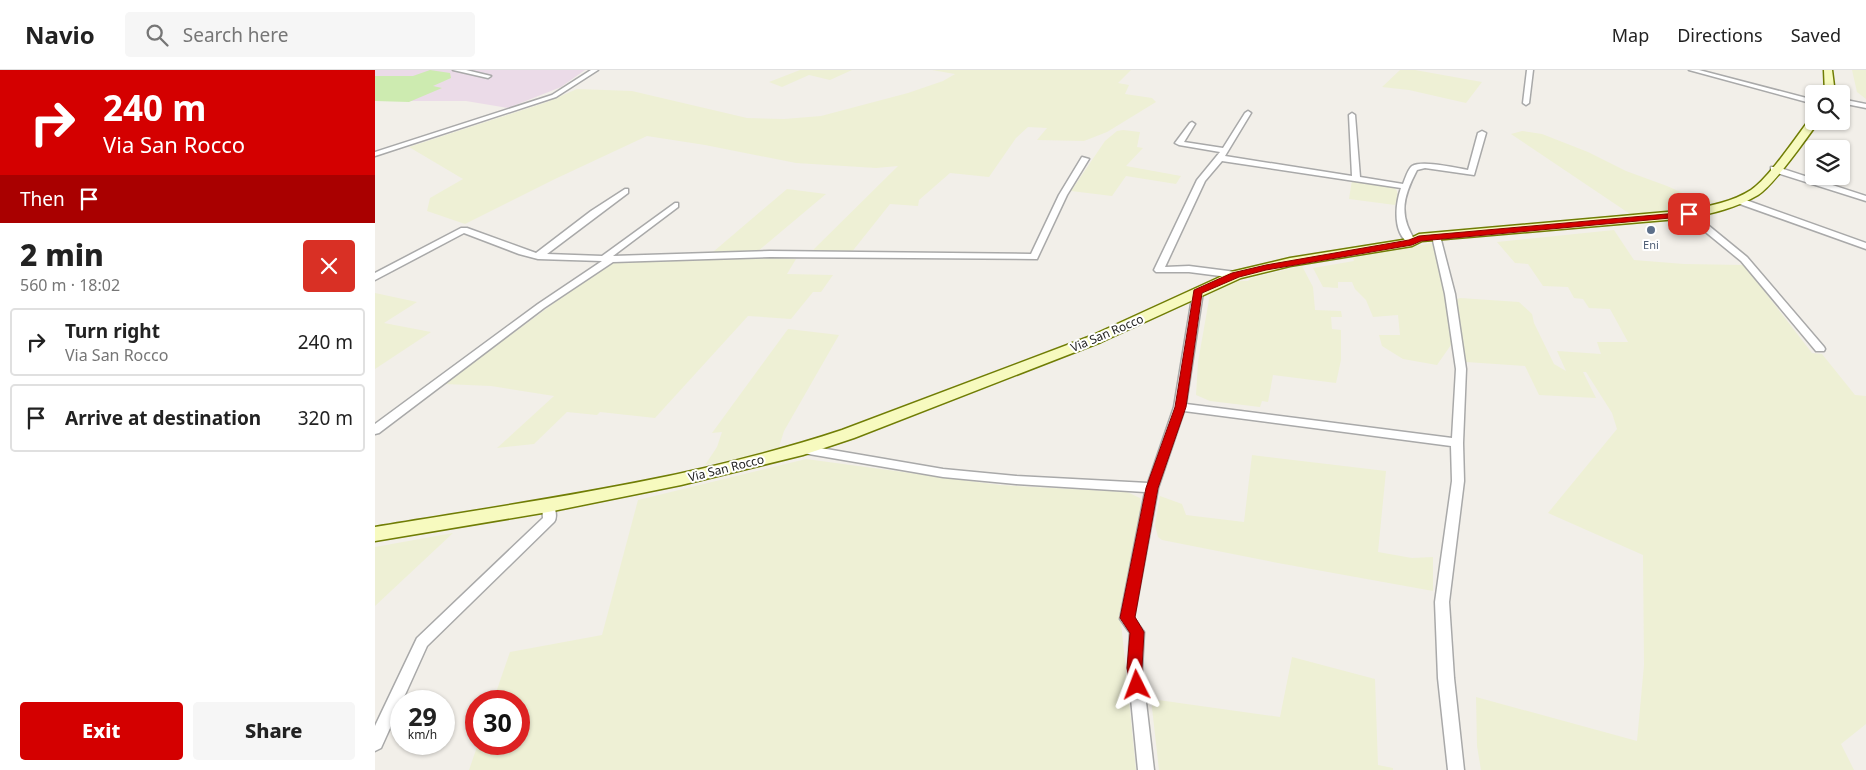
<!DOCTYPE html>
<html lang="en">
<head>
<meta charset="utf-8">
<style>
  :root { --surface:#fff; --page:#f6f6f6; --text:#222; --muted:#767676; --line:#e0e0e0; --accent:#d40000 }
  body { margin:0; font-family:"Noto Sans",sans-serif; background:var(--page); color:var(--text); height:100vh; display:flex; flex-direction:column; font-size:19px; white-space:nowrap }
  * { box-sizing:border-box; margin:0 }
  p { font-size:16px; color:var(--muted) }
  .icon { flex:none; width:28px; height:28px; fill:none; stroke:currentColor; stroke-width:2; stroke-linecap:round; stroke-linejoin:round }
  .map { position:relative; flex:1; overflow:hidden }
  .panel { display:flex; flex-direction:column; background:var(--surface); width:375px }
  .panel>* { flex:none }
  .banner { background:#d40000; color:#fff; overflow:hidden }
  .fabs { position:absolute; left:1430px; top:15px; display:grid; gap:10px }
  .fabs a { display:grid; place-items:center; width:45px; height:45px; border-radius:5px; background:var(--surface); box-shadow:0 1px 4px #0004; font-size:25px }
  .speed { position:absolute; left:15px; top:620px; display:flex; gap:10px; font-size:25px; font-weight:700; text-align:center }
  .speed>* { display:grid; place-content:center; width:65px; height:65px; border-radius:50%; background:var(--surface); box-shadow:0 1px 4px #0004; line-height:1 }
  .speed small { font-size:12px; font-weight:400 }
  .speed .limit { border:8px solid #d22; background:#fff; color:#111 }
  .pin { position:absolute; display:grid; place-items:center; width:42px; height:42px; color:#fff; margin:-21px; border-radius:10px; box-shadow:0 2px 8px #0006 }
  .me { position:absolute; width:55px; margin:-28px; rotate:357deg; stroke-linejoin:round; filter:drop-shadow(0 0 4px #0008) }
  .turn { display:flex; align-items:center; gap:18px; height:105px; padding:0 20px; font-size:22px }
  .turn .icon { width:65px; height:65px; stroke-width:2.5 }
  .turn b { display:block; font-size:35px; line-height:42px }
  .then { display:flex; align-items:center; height:48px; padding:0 20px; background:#0003; gap:10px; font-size:19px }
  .round { display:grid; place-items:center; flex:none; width:52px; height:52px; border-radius:5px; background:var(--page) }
  .headline { display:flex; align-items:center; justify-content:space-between; height:85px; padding:0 20px }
  h1 { font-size:30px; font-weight:800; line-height:38px }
  .cta { display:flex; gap:10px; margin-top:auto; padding:10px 20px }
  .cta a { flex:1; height:58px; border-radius:5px; background:var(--accent); color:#fff; font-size:20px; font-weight:800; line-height:58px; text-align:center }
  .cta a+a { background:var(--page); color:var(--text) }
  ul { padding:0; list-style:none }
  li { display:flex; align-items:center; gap:15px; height:68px; margin:0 10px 8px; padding:0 10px; border:2px solid var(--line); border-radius:5px }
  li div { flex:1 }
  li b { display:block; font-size:19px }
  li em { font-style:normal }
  header { display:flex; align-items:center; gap:30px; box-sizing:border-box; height:70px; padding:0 25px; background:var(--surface); border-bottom:1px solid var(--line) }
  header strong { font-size:24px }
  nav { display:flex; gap:28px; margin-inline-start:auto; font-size:18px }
  .search { width:350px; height:45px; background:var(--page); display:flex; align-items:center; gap:12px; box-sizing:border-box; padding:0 18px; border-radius:5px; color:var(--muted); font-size:19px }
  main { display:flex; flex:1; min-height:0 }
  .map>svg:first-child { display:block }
</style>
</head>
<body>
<header>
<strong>Navio</strong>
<div class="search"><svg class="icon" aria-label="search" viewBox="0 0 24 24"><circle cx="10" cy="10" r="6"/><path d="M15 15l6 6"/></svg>Search here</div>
<nav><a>Map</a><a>Directions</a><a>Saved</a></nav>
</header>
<main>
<section class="panel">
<div class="banner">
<div class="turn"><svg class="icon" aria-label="right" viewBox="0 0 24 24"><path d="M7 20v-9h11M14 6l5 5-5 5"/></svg><div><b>240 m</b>Via San Rocco</div></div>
<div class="then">Then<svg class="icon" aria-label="arrive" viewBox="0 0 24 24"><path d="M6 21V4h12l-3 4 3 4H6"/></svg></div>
</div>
<div class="headline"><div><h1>2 min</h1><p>560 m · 18:02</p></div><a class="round" style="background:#d93025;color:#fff"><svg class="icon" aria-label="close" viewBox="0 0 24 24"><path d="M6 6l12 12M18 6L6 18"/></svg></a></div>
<ul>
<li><svg class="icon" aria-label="right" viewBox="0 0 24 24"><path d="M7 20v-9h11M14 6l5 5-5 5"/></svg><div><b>Turn right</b><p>Via San Rocco</p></div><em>240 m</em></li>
<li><svg class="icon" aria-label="arrive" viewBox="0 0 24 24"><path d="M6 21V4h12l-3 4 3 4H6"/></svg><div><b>Arrive at destination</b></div><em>320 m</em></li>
</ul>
<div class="cta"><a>Exit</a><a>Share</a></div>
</section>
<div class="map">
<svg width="1491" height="700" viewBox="0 0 1491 700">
  <rect width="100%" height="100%" fill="#f2efe9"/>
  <!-- industrial -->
  <path fill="#ebdbe8" d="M 0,0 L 210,0 L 186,17 L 133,38 L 91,31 L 0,31 Z"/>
  <!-- farmland -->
  <path fill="#eef0d5" d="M 425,0 L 477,0 L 455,10 L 434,5 L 407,17 L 394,12 Z
    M 557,0 L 756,0 L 743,13 L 754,15 L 750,24 L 777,28 L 781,32 L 732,62 L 709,71 L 662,70 L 672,58 L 653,57 L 641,68 L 614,107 L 575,103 L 544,130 L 543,136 L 515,134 L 476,183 L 436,182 L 523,96 L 501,98 L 421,93 L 330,75 L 272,66 L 180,109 L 90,154 L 52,141 L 55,128 L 88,109 L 34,77 L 172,32 L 202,19 L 257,21 L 372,48 L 409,49 L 446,46 L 533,23 L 568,11 L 580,4 Z
    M 1025,0 L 1040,0 L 1107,12 L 1091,33 L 1034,20 L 1007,17 Z
    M 1477,0 L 1491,0 L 1491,29 L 1482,22 Z
    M 748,60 L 765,62 L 762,77 L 768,78 L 751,96 L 806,106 L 801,114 L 751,106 L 737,126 L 696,121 L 730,71 L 742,61 Z
    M 1147,61 L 1167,64 L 1213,82 L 1251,101 L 1292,116 L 1321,129 L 1344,131 L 1305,139 L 1255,144 L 1136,64 Z
    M 977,110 L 1019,117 L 1022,121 L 1023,125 L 1020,135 L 974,129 Z
    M 412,119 L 451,124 L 382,182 L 338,182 Z
    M 1239,160 L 1259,190 L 1309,194 L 1369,195 L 1437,283 L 1447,284 L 1480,325 L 1491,326 L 1491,654 L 1466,674 L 1479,700 L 1106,700 L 1102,676 L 1101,627 L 1262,671 L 1269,595 L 1268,485 L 1173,443 L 1242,359 L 1237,343 L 1211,302 L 1208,302 L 1221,328 L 1164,325 L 1150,296 L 1091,292 L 1080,230 L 1085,228 L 1144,232 L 1157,244 L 1159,253 L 1179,294 L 1191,301 L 1182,281 L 1226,284 L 1222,272 L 1253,272 L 1235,239 L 1214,238 L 1208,229 L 1199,228 L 1193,217 L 1168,216 L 1153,194 L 1140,193 L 1122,172 Z
    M 1057,173 L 1070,218 L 1078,272 L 1062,295 L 1028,289 L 1007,276 L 1004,265 L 1025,265 L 1023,245 L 998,247 L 991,230 L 980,219 L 977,212 L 963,212 L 963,218 L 948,217 L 938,198 L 979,191 L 978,188 Z
    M 371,187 L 421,189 L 412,204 L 458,205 L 446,222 L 438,222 L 416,249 L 373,246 L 280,348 L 225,342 L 222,345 L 192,342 L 159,374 L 122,378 L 179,326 L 116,316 L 69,314 L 228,197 L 238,192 L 246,190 Z
    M 927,196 L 938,217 L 940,240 L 966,241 L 967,247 L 956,247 L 957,259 L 966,260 L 966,290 L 961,313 L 898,305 L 893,332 L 887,331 L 885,337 L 835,331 L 821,325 L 823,292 L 835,224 L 861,211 L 873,211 L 876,208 Z
    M 0,223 L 42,232 L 9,253 L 56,262 L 0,299 Z
    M 413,259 L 464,265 L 409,361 L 404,377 L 381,385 L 330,395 L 342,377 L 347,362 L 337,363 Z
    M 877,385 L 1011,401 L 1003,482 L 1037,488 L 1058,487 L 1058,521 L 903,493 L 787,470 L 783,467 L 780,455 L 785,426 L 807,434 L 811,445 L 869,452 Z
    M 431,389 L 625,415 L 752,422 L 765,428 L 766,437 L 746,552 L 761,700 L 94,700 L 103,674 L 144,674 L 144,631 L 118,631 L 135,582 L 227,565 L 263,430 Z
    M 78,463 L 0,536 L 0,477 Z
    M 917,587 L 1000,609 L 1003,695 L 1018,698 L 1018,700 L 784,700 L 776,629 L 905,647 Z"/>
  <!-- grass -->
  <path fill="#cdebb0" d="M 55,0 L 75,3 L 76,8 L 58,16 L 67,18 L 34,32 L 0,31 L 0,6 L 38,6 Z"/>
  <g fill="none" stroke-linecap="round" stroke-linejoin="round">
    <!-- street casing -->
    <g stroke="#a9a9a9" stroke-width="3">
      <path id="street" d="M 78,0 L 91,0 L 116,6 L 113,8 Z
        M 216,0 L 223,0 L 181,27 L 0,86 L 0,82 L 177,25 Z
        M 1152,0 L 1158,0 L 1154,33 L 1151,35 L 1148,33 Z
        M 1314,0 L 1324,0 L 1439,30 L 1439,34 Z
        M 1466,29 L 1491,34 L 1491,38 L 1466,33 Z
        M 873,41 L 876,43 L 850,86 L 977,106 L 974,45 L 977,43 L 980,45 L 985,107 L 1028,114 C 1030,109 1033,99 1037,96 C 1048,90 1080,98 1093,100 L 1103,63 L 1107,61 L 1111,63 L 1099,105 L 1050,98 L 1042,100 C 1028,127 1023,145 1041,172 L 1037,175 C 1017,166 1020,135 1026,118 L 847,91 L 830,111 L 790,197 L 814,196 L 861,202 L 866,205 L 861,208 L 814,202 L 781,202 L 779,200 L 822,110 L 845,82 L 804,75 L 800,73 L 815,53 L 817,52 L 820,54 L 809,72 L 848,78 L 870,43 Z
        M 707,87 L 714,89 L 692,125 L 662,189 L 395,187 L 238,192 L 169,238 L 4,363 L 0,364 L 0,354 L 163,234 L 227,191 L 163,189 L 144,184 L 89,163 L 0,210 L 0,203 L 86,158 L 92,158 L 161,183 L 216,141 L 250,119 L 253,119 L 253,123 L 172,184 L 227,186 L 300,133 L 303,133 L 303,137 L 238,186 L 395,181 L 656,184 L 684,125 Z
        M 1396,97 L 1402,97 L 1491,126 L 1491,131 L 1396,101 Z
        M 1362,129 L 1368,129 L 1491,173 L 1491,179 L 1362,133 Z
        M 1311,142 L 1317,142 L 1372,187 L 1449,277 L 1450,279 L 1449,281 L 1441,281 L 1366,191 L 1311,146 Z
        M 1061,163 L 1065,166 L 1080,224 L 1091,299 L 1088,373 L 1089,411 L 1074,532 L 1079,608 L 1089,700 L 1073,700 L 1063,608 L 1060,532 L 1077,411 L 1076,376 L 809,341 L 783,418 L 759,548 L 769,562 L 767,598 L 779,700 L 763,700 L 753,598 L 755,563 L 745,549 L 770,422 L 641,414 L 568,407 L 428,383 L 422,379 L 428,375 L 568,399 L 641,406 L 773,413 L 799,337 L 818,222 L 823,219 L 828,222 L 811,334 L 1077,368 L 1081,299 L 1070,224 L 1057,166 Z
        M 173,430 L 177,432 C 180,437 183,447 179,452 L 52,576 L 6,678 L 0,681 L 0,656 L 42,568 L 168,448 L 167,435 L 169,432 Z"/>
    </g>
    <!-- secondary casing -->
    <g stroke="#707d05" stroke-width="3">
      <path id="secondary" d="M 1449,0 L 1457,0 L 1460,24 L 1450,24 Z
        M 1439,48 L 1439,51 L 1444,51 C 1431,69 1399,115 1383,125 C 1361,138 1338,143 1314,148 L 1047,171 L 1037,176 L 915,196 L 866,208 L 726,272 L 479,368 L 428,385 L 306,415 L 173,442 L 0,471 L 0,457 C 156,431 316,410 467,360 L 716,266 L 856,202 L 915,188 L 1034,169 L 1044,164 L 1314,140 C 1335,136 1357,132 1376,120 C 1394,108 1421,67 1435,49 Z"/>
    </g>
    <!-- street -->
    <use href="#street" fill="#fff" fill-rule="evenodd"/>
    <!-- secondary -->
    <use href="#secondary" fill="#f7fabf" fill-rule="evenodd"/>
  </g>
  <!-- route -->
  <path fill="#d40000" stroke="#8a0000" d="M 1314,142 L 1319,144 L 1317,146 L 1046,171 L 1037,175 L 891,200 L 864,207 L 827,223 L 811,337 L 783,418 L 760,547 L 769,562 L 767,598 L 769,615 L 767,620 L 762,622 L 756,620 L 752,598 L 755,563 L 745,548 L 771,418 L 800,337 L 819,220 L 857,203 L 891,195 L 1034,170 L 1044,166 Z"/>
  <!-- markers -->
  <circle fill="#5c6f8a" stroke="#fff" stroke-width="2" cx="1276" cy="160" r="5"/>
  <g text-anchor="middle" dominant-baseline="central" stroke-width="4" stroke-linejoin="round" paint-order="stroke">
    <!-- far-service labels -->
    <g font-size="11" fill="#4e5e75" stroke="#fff">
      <text x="1276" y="174">Eni</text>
    </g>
    <!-- street labels -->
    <g font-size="12" fill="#222" stroke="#fff">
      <text transform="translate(732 263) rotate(-23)">Via San Rocco</text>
      <text transform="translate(351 398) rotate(-14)">Via San Rocco</text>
    </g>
  </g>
</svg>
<div class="fabs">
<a><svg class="icon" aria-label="search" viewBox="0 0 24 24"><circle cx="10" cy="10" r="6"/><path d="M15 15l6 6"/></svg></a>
<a><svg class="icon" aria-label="layers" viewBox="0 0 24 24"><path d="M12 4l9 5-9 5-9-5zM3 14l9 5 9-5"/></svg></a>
</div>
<div class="speed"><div>29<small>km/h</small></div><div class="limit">30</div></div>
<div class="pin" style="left:1314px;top:144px;background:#d93025"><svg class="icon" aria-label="arrive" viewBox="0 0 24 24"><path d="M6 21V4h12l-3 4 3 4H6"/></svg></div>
<svg class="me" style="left:762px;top:615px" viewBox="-20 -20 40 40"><path d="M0-17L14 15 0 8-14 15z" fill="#d40000" stroke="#fff" stroke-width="4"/></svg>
</div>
</main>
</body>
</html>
